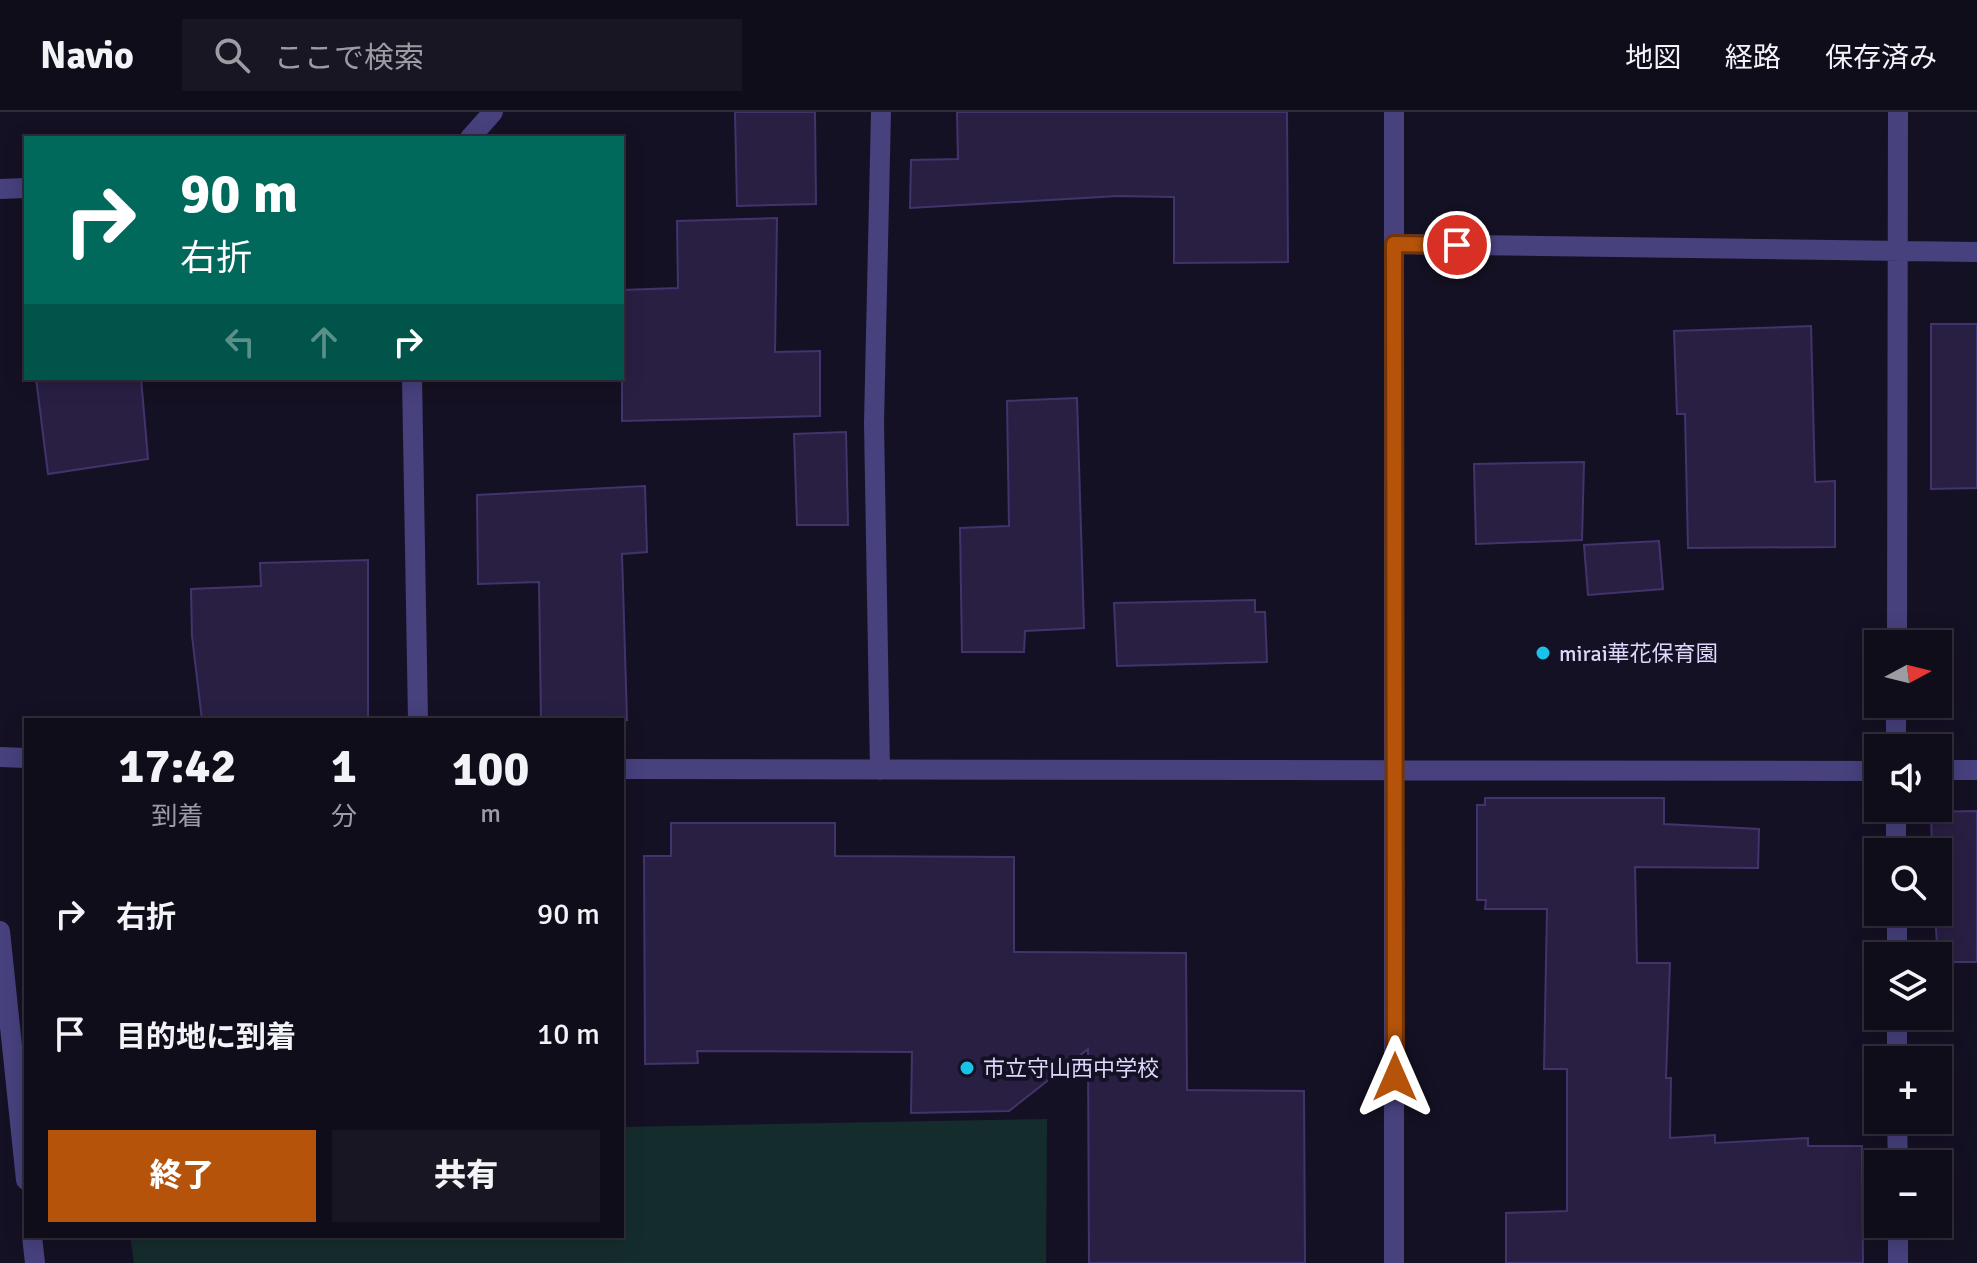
<!DOCTYPE html>
<html lang="ja">
<head>
<meta charset="utf-8">
<style>
  :root { --surface:#100d1b; --page:#191624; --text:#f1f3f6; --muted:#9c9ca3; --line:#302d3a; --accent:#b45309 }
  body { margin:0; font-family:Signika,"Noto Sans JP",sans-serif; background:var(--page); color:var(--text); height:100vh; display:flex; flex-direction:column; font-size:30px; white-space:nowrap }
  * { box-sizing:border-box; margin:0 }
  p { font-size:26px; color:var(--muted) }
  .icon { flex:none; width:44px; height:44px; fill:none; stroke:currentColor; stroke-width:2; stroke-linecap:round; stroke-linejoin:round }
  .map { position:relative; flex:1; overflow:hidden }
  .sheet { position:absolute; left:24px; top:606px; width:600px; height:520px; display:flex; flex-direction:column; background:var(--surface); border-radius:0px; box-shadow:0 4px 20px #0003,0 0 0 2px var(--line) }
  .sheet>* { flex:none }
  .hud { position:absolute; left:24px; top:24px; width:600px; height:244px; border-radius:0px; box-shadow:0 4px 20px #0003,0 0 0 2px var(--line); background:#00695c; color:#fff; overflow:hidden }
  .needle { width:52px; rotate:83deg }
  .fabs { position:absolute; left:1864px; top:518px; display:grid; gap:16px }
  .fabs a { display:grid; place-items:center; width:88px; height:88px; border-radius:0px; background:var(--surface); box-shadow:0 4px 20px #0003,0 0 0 2px var(--line); font-size:40px }
  .pin { position:absolute; display:grid; place-items:center; width:68px; height:68px; color:#fff; margin:-34px; border:4px solid #fff; border-radius:50%; box-shadow:0 2px 8px #0007 }
  .me { position:absolute; width:88px; margin:-44px; rotate:0deg; stroke-linejoin:round; filter:drop-shadow(0 0 6px #0008) }
  .turn { display:flex; align-items:center; gap:28px; height:168px; padding:0 24px; font-size:36px }
  .turn .icon { width:104px; height:104px; stroke-width:2.5 }
  .turn b { display:block; font-size:56px; line-height:68px }
  .lanes { display:flex; align-items:center; height:76px; padding:0 24px; background:#0003; justify-content:center; gap:40px; direction:ltr }
  .lanes .off { opacity:.35 }
  .eta { display:flex; justify-content:space-evenly; align-items:center; height:136px; text-align:center }
  .eta b { font-size:48px; font-weight:800; line-height:56px }
  .primary-button { display:flex; gap:16px; margin-top:auto; padding:16px 24px }
  .primary-button a { flex:1; height:92px; border-radius:0px; background:var(--accent); color:#fff; font-size:32px; font-weight:800; line-height:92px; text-align:center }
  .primary-button a+a { background:var(--page); color:var(--text) }
  ul { padding:0; list-style:none }
  li { display:flex; align-items:center; gap:24px; height:120px; padding:0 24px }
  li div { flex:1 }
  li b { display:block; font-size:30px }
  li em { font-style:normal }
  header { display:flex; align-items:center; gap:48px; box-sizing:border-box; height:112px; padding:0 40px; background:var(--surface); border-bottom:2px solid var(--line) }
  header strong { font-size:38px }
  nav { display:flex; gap:44px; margin-inline-start:auto; font-size:28px }
  .search { width:560px; height:72px; background:var(--page); display:flex; align-items:center; gap:20px; box-sizing:border-box; padding:0 28px; border-radius:0px; color:var(--muted); font-size:30px }
  .map>svg:first-child { display:block }
</style>
</head>
<body>
<header>
<strong>Navio</strong>
<div class="search"><svg class="icon" aria-label="search" viewBox="0 0 24 24"><circle cx="10" cy="10" r="6"/><path d="M15 15l6 6"/></svg>ここで検索</div>
<nav><a>地図</a><a>経路</a><a>保存済み</a></nav>
</header>
<div class="map">
<svg width="1977" height="1151" viewBox="0 0 1977 1151">
  <rect width="100%" height="100%" fill="#151124"/>
  <!-- garden -->
  <path fill="#152c2d" d="M 1047,1007 L 1046,1151 L 134,1151 L 130,1124 L 622,1124 L 622,1015 Z"/>
  <!-- building -->
  <path fill="#291f43" stroke="#43336c" stroke-width="2" d="M 735,0 L 815,0 L 816,92 L 737,94 Z
    M 957,0 L 1287,0 L 1288,150 L 1174,151 L 1174,85 L 1118,84 L 910,96 L 911,48 L 958,47 Z
    M 777,106 L 775,240 L 820,239 L 820,304 L 622,309 L 622,178 L 678,176 L 677,109 Z
    M 1931,212 L 1977,212 L 1977,376 L 1931,377 Z
    M 1811,214 L 1815,370 L 1835,369 L 1835,435 L 1688,436 L 1685,302 L 1677,302 L 1674,219 Z
    M 36,266 L 141,266 L 148,347 L 48,362 Z
    M 1077,286 L 1084,516 L 1025,519 L 1024,540 L 962,540 L 960,416 L 1009,414 L 1007,289 Z
    M 846,320 L 848,413 L 797,413 L 794,322 Z
    M 1584,350 L 1582,428 L 1476,432 L 1474,352 Z
    M 645,374 L 647,440 L 622,442 L 627,608 L 541,608 L 539,470 L 478,472 L 477,383 Z
    M 1659,429 L 1663,477 L 1588,483 L 1584,433 Z
    M 368,448 L 368,608 L 202,608 L 192,524 L 191,477 L 261,474 L 260,451 Z
    M 1255,488 L 1255,500 L 1265,500 L 1267,550 L 1117,554 L 1114,491 Z
    M 1485,686 L 1664,686 L 1664,712 L 1759,717 L 1758,756 L 1635,755 L 1637,851 L 1670,851 L 1666,966 L 1671,966 L 1670,1026 L 1715,1023 L 1715,1031 L 1808,1026 L 1808,1034 L 1862,1034 L 1863,1151 L 1506,1151 L 1506,1101 L 1567,1099 L 1567,957 L 1544,957 L 1547,797 L 1485,797 L 1486,788 L 1477,788 L 1477,693 L 1485,693 Z
    M 1977,699 L 1977,850 L 1938,850 L 1935,800 L 1938,800 L 1938,740 L 1932,740 L 1931,700 Z
    M 671,711 L 835,711 L 835,744 L 1014,745 L 1014,840 L 1186,841 L 1187,978 L 1304,979 L 1305,1151 L 1089,1151 L 1088,937 L 1009,999 L 911,1001 L 912,940 L 697,939 L 698,951 L 645,952 L 644,744 L 671,744 Z"/>
  <g fill="none" stroke-linecap="round" stroke-linejoin="round">
    <!-- minor -->
    <path stroke="#47417e" stroke-width="20" d="M 1394,0 L 1394,1151
      M 470,26 L 493,0
      M 0,77 L 26,76
      M 1394,132 L 1977,140
      M 412,266 L 418,608
      M 1897,532 L 1898,0
      M 1896,636 L 1896,592
      M 0,645 L 26,646
      M 622,657 L 1878,659
      M 880,658 L 874,311 L 881,0
      M 1938,658 L 1977,658
      M 1896,696 L 1896,740
      M 1897,800 L 1897,844
      M 0,819 L 26,1068
      M 1897,904 L 1897,948
      M 1897,1008 L 1898,1052
      M 1898,1112 L 1898,1151
      M 32,1124 L 35,1151"/>
  </g>
  <g fill="none" stroke-linecap="round" stroke-linejoin="round">
    <!-- route casing -->
    <g stroke="#753606" stroke-width="20">
      <path id="route" d="M 1395,965 L 1394,132 L 1457,133"/>
    </g>
    <!-- route -->
    <use href="#route" stroke="#b45309" stroke-width="14"/>
  </g>
  <!-- markers -->
  <g fill="#17c4e7" stroke="#151124" stroke-width="3">
    <circle cx="1543" cy="541" r="8"/>
    <circle cx="967" cy="956" r="8"/>
  </g>
  <g text-anchor="middle" dominant-baseline="central" stroke-width="8" stroke-linejoin="round" paint-order="stroke">
    <!-- poi labels -->
    <g font-size="22" fill="#ded7fb" stroke="#151124" text-anchor="start">
      <text x="1559" y="541">mirai華花保育園</text>
      <text x="983" y="956">市立守山西中学校</text>
    </g>
  </g>
</svg>
<div class="fabs">
<a><svg class="needle" viewBox="-14 -14 28 28"><path d="M0-13l5 13h-10z" fill="#e53935"/><path d="M0 13l5-13h-10z" fill="#9c9ca3"/></svg></a>
<a><svg class="icon" aria-label="sound" viewBox="0 0 24 24"><path d="M4 9h4l5-4v14l-5-4H4zM17 9q2 3 0 6"/></svg></a>
<a><svg class="icon" aria-label="search" viewBox="0 0 24 24"><circle cx="10" cy="10" r="6"/><path d="M15 15l6 6"/></svg></a>
<a><svg class="icon" aria-label="layers" viewBox="0 0 24 24"><path d="M12 4l9 5-9 5-9-5zM3 14l9 5 9-5"/></svg></a>
<a>+</a>
<a>−</a>
</div>
<div class="pin" style="left:1457px;top:133px;background:#d93025"><svg class="icon" aria-label="arrive" viewBox="0 0 24 24"><path d="M6 21V4h12l-3 4 3 4H6"/></svg></div>
<svg class="me" style="left:1395px;top:965px" viewBox="-20 -20 40 40"><path d="M0-17L14 15 0 8-14 15z" fill="#b45309" stroke="#fff" stroke-width="4"/></svg>
<div class="hud">
<div class="turn"><svg class="icon" aria-label="right" viewBox="0 0 24 24"><path d="M7 20v-9h11M14 6l5 5-5 5"/></svg><div><b>90 m</b>右折</div></div>
<div class="lanes"><svg class="icon off" aria-label="left" viewBox="0 0 24 24"><path d="M17 20v-9H6M10 6l-5 5 5 5"/></svg><svg class="icon off" aria-label="ahead" viewBox="0 0 24 24"><path d="M12 20V5M6 11l6-6 6 6"/></svg><svg class="icon" aria-label="right" viewBox="0 0 24 24"><path d="M7 20v-9h11M14 6l5 5-5 5"/></svg></div>
</div>
<section class="sheet">
<div class="eta">
<div><b>17:42</b><p>到着</p></div>
<div><b>1</b><p>分</p></div>
<div><b>100</b><p>m</p></div>
</div>
<ul>
<li><svg class="icon" aria-label="right" viewBox="0 0 24 24"><path d="M7 20v-9h11M14 6l5 5-5 5"/></svg><div><b>右折</b></div><em>90 m</em></li>
<li><svg class="icon" aria-label="arrive" viewBox="0 0 24 24"><path d="M6 21V4h12l-3 4 3 4H6"/></svg><div><b>目的地に到着</b></div><em>10 m</em></li>
</ul>
<div class="primary-button"><a>終了</a><a>共有</a></div>
</section>
</div>
</body>
</html>
